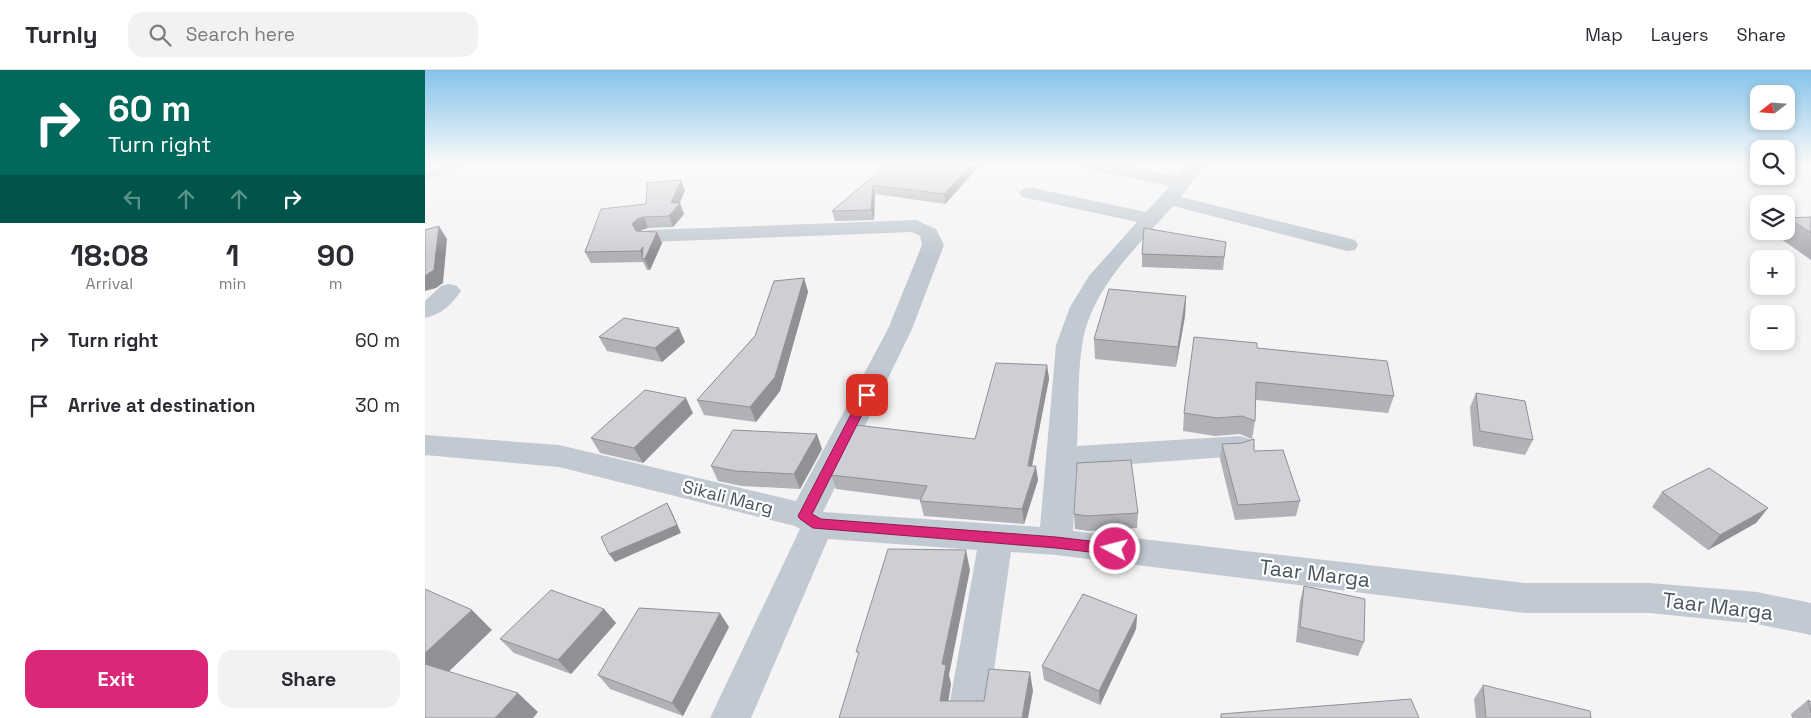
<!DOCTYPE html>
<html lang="en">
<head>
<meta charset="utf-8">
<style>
  :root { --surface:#fff; --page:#f2f2f3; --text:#2b2b33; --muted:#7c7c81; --line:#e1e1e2; --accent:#db2777 }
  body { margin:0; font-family:"Space Grotesk",sans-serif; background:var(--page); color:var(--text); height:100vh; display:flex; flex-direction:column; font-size:19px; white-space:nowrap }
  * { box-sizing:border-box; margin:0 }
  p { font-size:16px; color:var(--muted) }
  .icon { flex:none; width:28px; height:28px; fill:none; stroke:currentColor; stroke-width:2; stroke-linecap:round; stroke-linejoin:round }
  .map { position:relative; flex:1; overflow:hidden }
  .details { display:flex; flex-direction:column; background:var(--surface); width:425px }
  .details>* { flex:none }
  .top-card { background:#00695c; color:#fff; overflow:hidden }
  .needle { width:32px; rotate:253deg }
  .buttons { position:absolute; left:1325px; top:15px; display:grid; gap:10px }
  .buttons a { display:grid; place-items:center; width:45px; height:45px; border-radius:10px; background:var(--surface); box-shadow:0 2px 8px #0003; font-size:25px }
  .pin { position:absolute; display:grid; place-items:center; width:42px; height:42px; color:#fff; margin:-21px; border-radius:10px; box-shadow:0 2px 8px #0006 }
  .me { position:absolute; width:55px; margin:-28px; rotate:277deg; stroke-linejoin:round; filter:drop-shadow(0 0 4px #0008) }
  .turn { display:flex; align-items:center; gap:18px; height:105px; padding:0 25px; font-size:22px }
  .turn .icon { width:65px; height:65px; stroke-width:2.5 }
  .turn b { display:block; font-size:35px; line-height:42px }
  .lanes { display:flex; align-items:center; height:48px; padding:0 25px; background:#0003; justify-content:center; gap:25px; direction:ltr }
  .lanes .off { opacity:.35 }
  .eta { display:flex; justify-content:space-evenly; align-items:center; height:85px; text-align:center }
  .eta b { font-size:30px; font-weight:800; line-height:35px }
  .cta { display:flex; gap:10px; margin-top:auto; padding:10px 25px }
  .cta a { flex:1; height:58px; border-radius:15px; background:var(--accent); color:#fff; font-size:20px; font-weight:800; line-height:58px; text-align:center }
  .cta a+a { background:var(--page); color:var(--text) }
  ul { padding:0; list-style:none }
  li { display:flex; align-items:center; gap:15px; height:65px; padding:0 25px }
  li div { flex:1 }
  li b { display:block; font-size:19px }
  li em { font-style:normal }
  header { display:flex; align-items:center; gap:30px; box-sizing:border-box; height:70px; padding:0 25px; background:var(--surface); border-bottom:1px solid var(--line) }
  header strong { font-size:24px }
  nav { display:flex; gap:28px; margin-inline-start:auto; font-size:18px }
  .search { width:350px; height:45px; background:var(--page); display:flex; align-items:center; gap:12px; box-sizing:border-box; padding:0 18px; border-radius:15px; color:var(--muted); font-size:19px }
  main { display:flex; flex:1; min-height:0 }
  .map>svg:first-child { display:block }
</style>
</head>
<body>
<header>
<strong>Turnly</strong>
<div class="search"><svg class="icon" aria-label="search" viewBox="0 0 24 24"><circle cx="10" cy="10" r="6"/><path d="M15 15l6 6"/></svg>Search here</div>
<nav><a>Map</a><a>Layers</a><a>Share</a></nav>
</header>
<main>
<section class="details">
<div class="top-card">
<div class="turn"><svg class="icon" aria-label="right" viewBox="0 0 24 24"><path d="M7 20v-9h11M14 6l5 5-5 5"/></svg><div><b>60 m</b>Turn right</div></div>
<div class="lanes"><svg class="icon off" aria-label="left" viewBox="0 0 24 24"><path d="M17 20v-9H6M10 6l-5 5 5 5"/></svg><svg class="icon off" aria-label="ahead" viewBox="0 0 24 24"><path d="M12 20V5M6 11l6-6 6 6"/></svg><svg class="icon off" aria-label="ahead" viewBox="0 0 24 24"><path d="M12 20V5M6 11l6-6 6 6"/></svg><svg class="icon" aria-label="right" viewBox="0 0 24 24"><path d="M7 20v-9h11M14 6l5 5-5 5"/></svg></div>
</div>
<div class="eta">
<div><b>18:08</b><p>Arrival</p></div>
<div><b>1</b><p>min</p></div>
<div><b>90</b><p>m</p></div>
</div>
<ul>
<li><svg class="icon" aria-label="right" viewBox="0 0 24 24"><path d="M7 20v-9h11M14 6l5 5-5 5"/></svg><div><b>Turn right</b></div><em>60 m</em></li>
<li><svg class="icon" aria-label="arrive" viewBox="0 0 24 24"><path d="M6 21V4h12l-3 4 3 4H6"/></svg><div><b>Arrive at destination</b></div><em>30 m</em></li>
</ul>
<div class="cta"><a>Exit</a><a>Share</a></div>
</section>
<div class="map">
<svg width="1386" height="648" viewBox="0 0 1386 648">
  <rect width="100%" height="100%" fill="#f5f3f3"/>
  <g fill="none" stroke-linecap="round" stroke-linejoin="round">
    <!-- service -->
    <path fill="#c1cad2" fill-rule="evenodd" d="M 26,94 L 41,94 L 40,96 L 0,110 L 0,103 Z"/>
    <!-- minor -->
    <path fill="#c1cad2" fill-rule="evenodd" d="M 653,94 L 690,94 L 753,106 L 763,94 L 781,94 L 756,127 L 930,170 L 933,175 L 930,180 L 922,181 L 748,136 C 712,177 665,219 657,276 C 652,309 654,343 652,376 L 815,366 L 825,369 L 830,376 L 825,383 L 815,386 L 651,398 L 648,461 L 1100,513 L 1225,513 L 1332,522 L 1386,533 L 1386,565 L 1332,554 L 1225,543 L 1100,543 L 631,485 L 586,482 L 562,648 L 522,648 L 552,480 L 403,469 L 326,648 L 285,648 L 375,459 L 370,456 L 134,397 L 0,385 L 0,365 L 134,375 L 371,431 L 463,259 L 497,175 L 495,166 L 487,162 L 224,172 L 217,170 L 213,166 L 217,162 L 224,160 L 491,150 L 511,159 L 519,175 L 487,259 L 398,442 L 615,457 L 631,275 L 645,237 L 664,206 L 712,152 L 597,127 L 594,123 L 597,119 L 604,117 L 721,142 L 745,116 L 662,99 L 656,98 Z
      M 24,214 L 32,216 L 36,221 C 26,235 17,244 0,248 L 0,231 L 16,216 Z"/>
  </g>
  <!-- wall -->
  <path fill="#b0b2b7" d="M 463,94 L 556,94 L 520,134 L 450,124 L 449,150 L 410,151 L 407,141 Z
    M 260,120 L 255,133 L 259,144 L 248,157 L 223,158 L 215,161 L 232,162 L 237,173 L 225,200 L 222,200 L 218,192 L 166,193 L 160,182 L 221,134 Z
    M 1386,147 L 1386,190 L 1352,166 L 1355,161 L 1361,161 L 1361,151 L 1363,148 Z
    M 801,172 L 798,200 L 717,197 L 717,184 Z
    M 379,208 L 383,222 L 355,321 L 331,352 L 279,345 L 272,330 L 330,266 Z
    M 761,226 L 760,246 L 751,297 L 670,289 L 669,269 Z
    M 174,267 L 260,272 L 237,292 L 182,281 Z
    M 832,278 L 969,326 L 963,343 L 831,330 L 830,351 L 827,369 L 815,364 L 790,366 L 758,361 L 759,343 Z
    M 622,295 L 624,309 L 607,396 L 613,410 L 599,454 L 499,446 L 495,431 L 496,430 L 411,419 L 406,405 L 550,369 Z
    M 1051,323 L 1108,370 L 1100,385 L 1048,376 L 1045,337 Z
    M 268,343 L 218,393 L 175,383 L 166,368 Z
    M 817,373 L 829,381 L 875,431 L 871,446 L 810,450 L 795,389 L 797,374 Z
    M 397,379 L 375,419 L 317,416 L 293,411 L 286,396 Z
    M 1237,422 L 1343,438 L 1331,453 L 1283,480 L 1227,437 Z
    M 713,443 L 712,458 L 663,461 L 650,459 L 649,444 Z
    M 879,516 L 939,572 L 933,586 L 871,572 L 875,531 Z
    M 179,539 L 191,553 L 146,604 L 89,583 L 75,569 Z
    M 712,545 L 711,559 L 675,635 L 619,610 L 617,596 Z
    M 304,557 L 258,646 L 185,619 L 173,605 Z
    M 1058,615 L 1166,648 L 1051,648 L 1049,629 Z
    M 1383,630 L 1386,632 L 1386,648 L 1367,648 L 1366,644 Z"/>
  <!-- shaded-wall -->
  <path fill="#909195" d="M 547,94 L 556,94 L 520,134 L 519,124 Z
    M 256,110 L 260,120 L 254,134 L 255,133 L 259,144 L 248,157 L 244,146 L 246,133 Z
    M 448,115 L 450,124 L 449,150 L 446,140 Z
    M 219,147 L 223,158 L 216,160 L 212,165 L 207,154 L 212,149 Z
    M 14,156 L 22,169 L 18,213 L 11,218 L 0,221 L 0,206 Z
    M 232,162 L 237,173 L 225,200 L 215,181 Z
    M 379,208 L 383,222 L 355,321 L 331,352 L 325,337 Z
    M 761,226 L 760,246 L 751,297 L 753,277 Z
    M 254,258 L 260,272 L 237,292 L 230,278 Z
    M 622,295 L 624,309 L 604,411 L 603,396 Z
    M 261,328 L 268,343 L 218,393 L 209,378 Z
    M 392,364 L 397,379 L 375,419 L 369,404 Z
    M 611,396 L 613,410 L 599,454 L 597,439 Z
    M 242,433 L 246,440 L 256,463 L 190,492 L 184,484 Z
    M 1343,438 L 1331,453 L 1283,480 L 1295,465 Z
    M 541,480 L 545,500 L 524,605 L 526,614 L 521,648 L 515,631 L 517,594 Z
    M 179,539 L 191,553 L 146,604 L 133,590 Z
    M 47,540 L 67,560 L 14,611 L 0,598 L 0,583 Z
    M 295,543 L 304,557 L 258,646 L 247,633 Z
    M 712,545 L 711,559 L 675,635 L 674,621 Z
    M 605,602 L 608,621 L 603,648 L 597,648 Z
    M 93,623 L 113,642 L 108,648 L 70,648 Z"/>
  <!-- building -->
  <path fill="#cdcfd5" stroke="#909195" d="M 463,94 L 547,94 L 519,124 L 448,115 L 446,140 L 407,141 Z
    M 256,110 L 246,133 L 255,133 L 244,146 L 219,147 L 212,149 L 207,154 L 211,161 L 232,162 L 220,189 L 217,188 L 218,177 L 215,181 L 160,182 L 176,139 L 221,134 L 222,113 Z
    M 1386,147 L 1386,163 L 1363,148 Z
    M 14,156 L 9,200 L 0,206 L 0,160 Z
    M 719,158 L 801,172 L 799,187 L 717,184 Z
    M 379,208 L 350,307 L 325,337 L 272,330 L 330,266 L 349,211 Z
    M 684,219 L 761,226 L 753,277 L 669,269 Z
    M 199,248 L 254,258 L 230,278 L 174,267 Z
    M 769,267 L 832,273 L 832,278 L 962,291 L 969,326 L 831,312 L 830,351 L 817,346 L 792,348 L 759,343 Z
    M 571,293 L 622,295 L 603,396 L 611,396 L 597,439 L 495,431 L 502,416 L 406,405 L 431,355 L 550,369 Z
    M 220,320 L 261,328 L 209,378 L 166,368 Z
    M 1051,323 L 1100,331 L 1108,370 L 1055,361 Z
    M 308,360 L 392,364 L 369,404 L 310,401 L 286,396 Z
    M 829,369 L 829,381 L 858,380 L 875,431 L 813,435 L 797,374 L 817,373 Z
    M 706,390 L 713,443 L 662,446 L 649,444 L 652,393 Z
    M 1284,398 L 1343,438 L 1295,465 L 1237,422 Z
    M 242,433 L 252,455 L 184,484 L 176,467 Z
    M 463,479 L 541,480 L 517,594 L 521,595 L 515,631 L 559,631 L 564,599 L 605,602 L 597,648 L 414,648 L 434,582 L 431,582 Z
    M 879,516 L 940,529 L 939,572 L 875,557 Z
    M 0,519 L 47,540 L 0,583 Z
    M 126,520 L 179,539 L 133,590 L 75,569 Z
    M 658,524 L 712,545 L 674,621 L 617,596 Z
    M 214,538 L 295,543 L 247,633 L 173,605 Z
    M 0,594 L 93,623 L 70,648 L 0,648 Z
    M 1058,615 L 1165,641 L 1166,648 L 1061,648 Z
    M 986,629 L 994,648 L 796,648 L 796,644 Z
    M 1383,630 L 1386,632 L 1386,643 Z"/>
  <!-- sky -->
  <linearGradient id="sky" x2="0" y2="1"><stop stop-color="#85c3ea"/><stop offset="0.51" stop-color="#fafafa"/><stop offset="1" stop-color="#fafafa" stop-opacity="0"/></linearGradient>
  <rect width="1386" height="185" fill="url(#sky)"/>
  <!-- route -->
  <path fill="#db2777" stroke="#8e194d" d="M 442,321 L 447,325 L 387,444 L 396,449 L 631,467 L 690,474 L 695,475 L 697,479 L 695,483 L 690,485 L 631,478 L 388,458 L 375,449 L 373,446 L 436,325 Z"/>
  <g text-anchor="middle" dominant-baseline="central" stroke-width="4.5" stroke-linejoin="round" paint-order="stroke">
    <!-- street labels -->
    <g font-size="18" fill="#4a5661" stroke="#fff">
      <text transform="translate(303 427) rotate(14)">Sikali Marg</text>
    </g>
    <!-- near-street labels -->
    <g font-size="21" fill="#4a5661" stroke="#fff">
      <text transform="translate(890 503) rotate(7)">Taar Marga</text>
      <text transform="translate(1293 536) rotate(7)">Taar Marga</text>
    </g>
  </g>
</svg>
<div class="buttons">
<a><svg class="needle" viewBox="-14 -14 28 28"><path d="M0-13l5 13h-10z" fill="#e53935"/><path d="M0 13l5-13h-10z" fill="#7c7c81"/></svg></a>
<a><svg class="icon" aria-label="search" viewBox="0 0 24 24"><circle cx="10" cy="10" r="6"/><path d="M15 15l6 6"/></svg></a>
<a><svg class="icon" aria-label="layers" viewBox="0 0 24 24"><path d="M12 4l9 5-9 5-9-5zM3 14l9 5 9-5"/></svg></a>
<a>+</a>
<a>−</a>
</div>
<div class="pin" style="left:442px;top:325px;background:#d93025"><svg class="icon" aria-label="arrive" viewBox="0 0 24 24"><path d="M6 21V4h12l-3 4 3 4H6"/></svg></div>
<svg class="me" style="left:690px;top:479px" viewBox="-20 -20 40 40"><circle r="17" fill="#db2777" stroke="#fff" stroke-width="3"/><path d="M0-11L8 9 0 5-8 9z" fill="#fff"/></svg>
</div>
</main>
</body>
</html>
